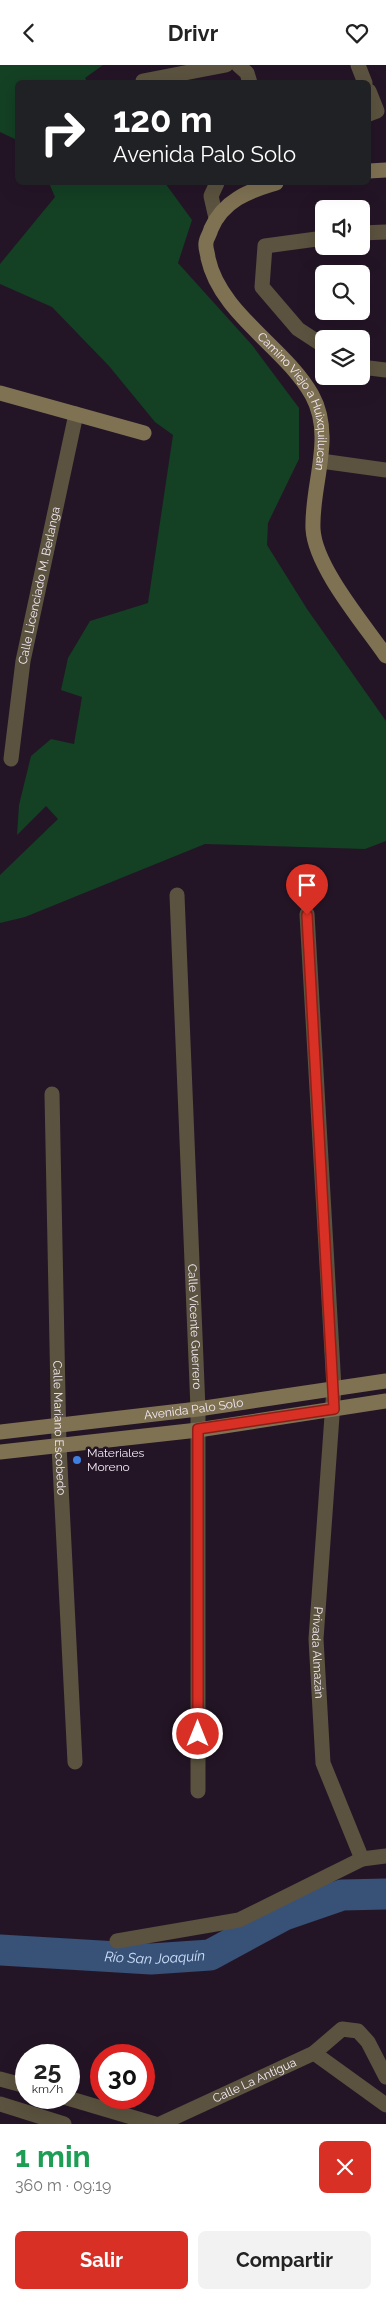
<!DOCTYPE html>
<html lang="es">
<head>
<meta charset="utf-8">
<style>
  :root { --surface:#fff; --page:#f2f2f2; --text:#222; --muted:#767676; --accent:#d93025 }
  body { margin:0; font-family:Raleway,sans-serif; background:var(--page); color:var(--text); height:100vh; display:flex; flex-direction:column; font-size:19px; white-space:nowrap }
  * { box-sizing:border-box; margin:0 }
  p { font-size:16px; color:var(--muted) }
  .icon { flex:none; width:28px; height:28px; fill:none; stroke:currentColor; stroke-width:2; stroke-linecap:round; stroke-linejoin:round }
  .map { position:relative; height:2059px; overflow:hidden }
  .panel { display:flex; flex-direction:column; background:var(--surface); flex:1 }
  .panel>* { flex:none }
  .guide { position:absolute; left:15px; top:15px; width:356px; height:105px; border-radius:8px; box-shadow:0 5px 20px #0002; background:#202124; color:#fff; overflow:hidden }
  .fabs { position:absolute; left:315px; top:135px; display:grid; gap:10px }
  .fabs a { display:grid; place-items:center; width:55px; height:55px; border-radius:8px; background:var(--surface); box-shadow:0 5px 20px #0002; font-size:25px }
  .speed { position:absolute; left:15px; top:1979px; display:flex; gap:10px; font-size:25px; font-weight:700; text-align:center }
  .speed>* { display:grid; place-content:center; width:65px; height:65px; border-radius:50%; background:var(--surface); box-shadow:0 5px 20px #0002; line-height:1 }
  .speed small { font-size:12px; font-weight:400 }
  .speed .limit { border:8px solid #d22; background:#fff; color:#111 }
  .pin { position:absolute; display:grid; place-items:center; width:42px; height:42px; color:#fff; margin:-51px -21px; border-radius:50% 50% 50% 0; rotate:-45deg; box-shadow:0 0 5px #0007 }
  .pin .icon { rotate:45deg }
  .me { position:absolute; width:55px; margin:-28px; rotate:0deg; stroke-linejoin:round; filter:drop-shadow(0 0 4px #0008) }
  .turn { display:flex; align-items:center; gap:18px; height:105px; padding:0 15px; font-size:22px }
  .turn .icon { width:65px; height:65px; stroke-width:2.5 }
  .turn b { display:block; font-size:35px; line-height:42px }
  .round { display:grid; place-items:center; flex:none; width:52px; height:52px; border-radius:8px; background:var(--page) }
  .overview { display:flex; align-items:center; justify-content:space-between; height:85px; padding:0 15px }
  h1 { font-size:30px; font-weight:700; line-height:38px; color:#1e9e55 }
  .button { display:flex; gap:10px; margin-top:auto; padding:10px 15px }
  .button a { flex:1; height:58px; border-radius:8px; background:var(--accent); color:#fff; font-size:20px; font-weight:700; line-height:58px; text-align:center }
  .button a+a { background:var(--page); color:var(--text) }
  header { display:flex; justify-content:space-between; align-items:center; height:65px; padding:0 15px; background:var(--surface); font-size:22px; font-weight:700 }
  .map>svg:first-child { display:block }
</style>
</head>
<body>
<header><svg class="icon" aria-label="back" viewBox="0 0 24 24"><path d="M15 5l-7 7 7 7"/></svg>Drivr<svg class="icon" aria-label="heart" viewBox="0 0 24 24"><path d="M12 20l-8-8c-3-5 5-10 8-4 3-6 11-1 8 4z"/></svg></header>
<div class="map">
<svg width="386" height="2059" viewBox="0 0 386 2059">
  <rect width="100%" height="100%" fill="#241526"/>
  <!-- green -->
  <path fill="#144024" d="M 0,0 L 103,0 L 85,13 L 87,17 L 18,18 L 17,75 L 0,67 Z
    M 49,118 L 165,118 L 192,155 L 178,198 L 252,280 L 299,343 L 299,394 L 268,458 L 267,480 L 307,544 L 386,656 L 386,776 L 365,784 L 205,779 L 25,852 L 0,858 L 0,810 L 58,754 L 46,741 L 17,770 L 19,740 L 31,691 L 51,674 L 74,679 L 82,632 L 61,625 L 68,593 L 90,556 L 148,538 L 173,370 L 155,357 L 109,301 L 52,242 L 0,219 L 0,199 L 55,132 Z"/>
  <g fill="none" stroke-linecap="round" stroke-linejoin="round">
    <!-- river -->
    <path stroke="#375177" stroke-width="31" id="s1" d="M 0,1885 L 151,1894 L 210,1890 L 284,1850 L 342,1830 L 386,1829"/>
    <!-- street -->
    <g stroke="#5b533f" stroke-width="15">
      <path d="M 238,0 L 247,8 L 250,18"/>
      <path d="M 358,0 L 365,18"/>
      <path d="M 143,16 L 226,0"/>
      <path d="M 369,26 L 377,46 L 369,49"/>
      <path d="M 216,153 L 211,131 L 217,118"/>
      <path d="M 361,168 L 386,167"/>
      <path d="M 324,173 L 265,181 L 262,222 L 298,264 L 324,281"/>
      <path d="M 361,302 L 386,305"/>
      <path d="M 321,396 L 386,405"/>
      <path id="s2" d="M 11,694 L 23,596 L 76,349"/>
      <path id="s3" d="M 177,830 L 198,1344 L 198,1726"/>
      <path id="s4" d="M 307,849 L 334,1323 L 316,1574 L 323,1698 L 362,1794"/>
      <path id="s5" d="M 52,1029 L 59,1381 L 75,1697"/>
      <path d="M 117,1876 L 239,1855 L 362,1794 L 386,1791"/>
      <path d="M 314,1988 L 386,2040"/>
      <path d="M 0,2014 L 26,2021"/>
      <path d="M 64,2032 L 155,2059"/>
      <path d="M 0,2039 L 64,2059"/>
      <path id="s6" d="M 160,2059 L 314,1988 L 342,1964 L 358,1966 L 368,1977 L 386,2012"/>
    </g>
    <!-- secondary -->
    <g stroke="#7f7253" stroke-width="15">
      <path d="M 369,106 L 386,105"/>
      <path id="s7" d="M 276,118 C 248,126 223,136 211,164 C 210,169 206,174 206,178 C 205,183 208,189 208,193 C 220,249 285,282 312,330 C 335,372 311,420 313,464 C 315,502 364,559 386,591"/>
      <path d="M 0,328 L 144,368"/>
      <path id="s8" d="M 0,1367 L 198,1344 L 386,1316"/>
      <path d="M 0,1387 L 198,1365 L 386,1336"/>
    </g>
  </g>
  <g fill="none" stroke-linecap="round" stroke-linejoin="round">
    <!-- route casing -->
    <g stroke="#8d1f18" stroke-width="12">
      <path id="route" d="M 198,1669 L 198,1364 L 334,1344 L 307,850"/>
    </g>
    <!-- route -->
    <use href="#route" stroke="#d93025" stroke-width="9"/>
  </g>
  <!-- markers -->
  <circle fill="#3f7fe0" stroke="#241526" stroke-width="2" cx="77" cy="1395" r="5"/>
  <g text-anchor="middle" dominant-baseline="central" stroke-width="5" stroke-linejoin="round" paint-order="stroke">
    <!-- street labels -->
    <g font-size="12" fill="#f4eaf6" stroke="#241526">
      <text stroke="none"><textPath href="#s7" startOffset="285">Camino Viejo a Huixquilucan</textPath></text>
      <text stroke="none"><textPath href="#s2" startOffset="176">Calle Licenciado M. Berlanga</textPath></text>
      <text stroke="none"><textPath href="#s3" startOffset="432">Calle Vicente Guerrero</textPath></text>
      <text stroke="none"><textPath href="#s8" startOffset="195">Avenida Palo Solo</textPath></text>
      <text stroke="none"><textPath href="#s5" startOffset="334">Calle Mariano Escobedo</textPath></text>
      <text stroke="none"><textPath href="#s4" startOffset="740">Privada Almazán</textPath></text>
      <text stroke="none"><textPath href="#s6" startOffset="104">Calle La Antigua</textPath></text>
    </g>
    <!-- poi labels -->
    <g font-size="12" fill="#f4eaf6" stroke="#241526" text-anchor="start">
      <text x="87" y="1388">Materiales<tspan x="87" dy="14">Moreno</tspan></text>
    </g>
    <!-- water labels -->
    <g font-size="14" font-style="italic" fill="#d0e2fc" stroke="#241526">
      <text stroke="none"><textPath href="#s1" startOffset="155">Río San Joaquín</textPath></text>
    </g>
  </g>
</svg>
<div class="fabs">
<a><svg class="icon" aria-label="sound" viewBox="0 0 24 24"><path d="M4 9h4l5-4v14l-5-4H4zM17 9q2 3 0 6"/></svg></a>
<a><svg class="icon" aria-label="search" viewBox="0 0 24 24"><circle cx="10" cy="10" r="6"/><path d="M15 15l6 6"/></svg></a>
<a><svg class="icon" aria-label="layers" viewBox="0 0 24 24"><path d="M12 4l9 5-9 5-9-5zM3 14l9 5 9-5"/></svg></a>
</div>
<div class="speed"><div>25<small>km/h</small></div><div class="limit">30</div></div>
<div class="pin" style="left:307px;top:850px;background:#d93025"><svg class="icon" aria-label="arrive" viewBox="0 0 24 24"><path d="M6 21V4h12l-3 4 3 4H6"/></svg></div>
<svg class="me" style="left:198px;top:1669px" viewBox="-20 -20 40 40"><circle r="17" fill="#d93025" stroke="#fff" stroke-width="3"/><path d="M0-11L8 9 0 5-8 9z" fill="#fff"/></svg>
<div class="guide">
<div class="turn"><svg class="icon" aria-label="right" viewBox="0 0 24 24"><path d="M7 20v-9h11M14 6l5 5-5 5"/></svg><div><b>120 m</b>Avenida Palo Solo</div></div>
</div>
</div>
<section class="panel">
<div class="overview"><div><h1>1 min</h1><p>360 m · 09:19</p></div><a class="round" style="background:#d93025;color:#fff"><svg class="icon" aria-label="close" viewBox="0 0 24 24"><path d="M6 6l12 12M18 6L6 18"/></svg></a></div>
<div class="button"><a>Salir</a><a>Compartir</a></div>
</section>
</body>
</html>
